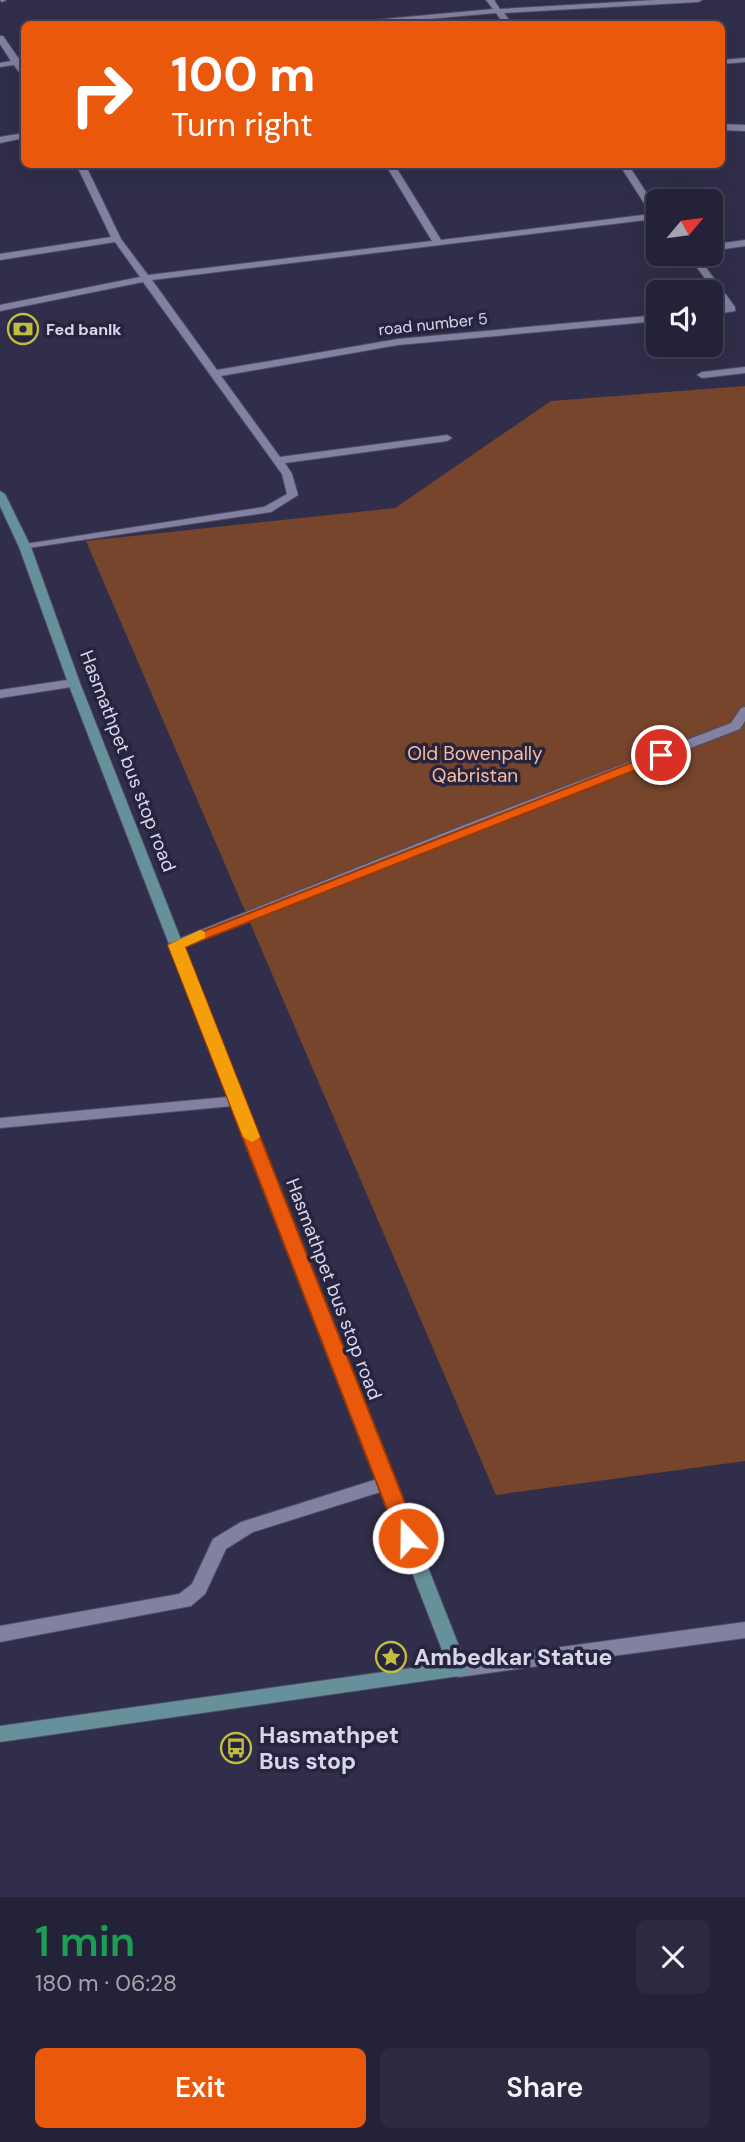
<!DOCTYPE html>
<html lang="en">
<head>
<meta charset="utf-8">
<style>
  :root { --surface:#242238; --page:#2c2a40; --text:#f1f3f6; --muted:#a3a4ae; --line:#413f53; --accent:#ea580c }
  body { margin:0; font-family:"DM Sans",sans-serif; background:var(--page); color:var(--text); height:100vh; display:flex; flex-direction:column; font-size:26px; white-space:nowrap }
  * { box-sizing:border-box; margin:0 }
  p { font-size:23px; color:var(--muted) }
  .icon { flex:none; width:38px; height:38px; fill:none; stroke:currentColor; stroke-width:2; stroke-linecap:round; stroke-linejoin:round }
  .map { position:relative; height:1897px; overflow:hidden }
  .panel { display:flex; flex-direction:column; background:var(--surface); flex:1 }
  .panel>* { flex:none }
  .banner { position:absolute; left:21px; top:21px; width:704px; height:147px; border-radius:10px; box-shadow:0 7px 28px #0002,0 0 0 2px var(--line); background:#ea580c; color:#fff; overflow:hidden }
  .needle { width:46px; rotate:61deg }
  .tools { position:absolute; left:646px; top:189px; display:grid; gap:14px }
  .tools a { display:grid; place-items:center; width:77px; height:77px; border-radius:10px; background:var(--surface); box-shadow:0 7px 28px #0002,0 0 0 2px var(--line); font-size:35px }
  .pin { position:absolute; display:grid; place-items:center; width:60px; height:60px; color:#fff; margin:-30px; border:4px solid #fff; border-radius:50%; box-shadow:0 2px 7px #0007 }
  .me { position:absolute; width:77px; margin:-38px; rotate:339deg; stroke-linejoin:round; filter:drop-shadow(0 0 5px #0008) }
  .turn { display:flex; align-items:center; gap:24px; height:147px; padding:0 35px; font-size:32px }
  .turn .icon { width:91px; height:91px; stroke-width:2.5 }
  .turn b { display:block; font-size:49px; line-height:60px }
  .round { display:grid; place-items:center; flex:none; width:74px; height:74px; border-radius:10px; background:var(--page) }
  .head { display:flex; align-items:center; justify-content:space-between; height:119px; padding:0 35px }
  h1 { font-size:42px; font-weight:600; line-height:52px; color:#1e9e55 }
  .action { display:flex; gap:14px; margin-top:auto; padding:14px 35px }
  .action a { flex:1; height:80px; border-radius:10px; background:var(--accent); color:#fff; font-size:28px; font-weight:600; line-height:80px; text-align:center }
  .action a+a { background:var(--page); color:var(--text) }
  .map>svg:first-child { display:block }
</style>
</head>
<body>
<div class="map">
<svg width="745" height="1897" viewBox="0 0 745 1897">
  <rect width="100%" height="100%" fill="#302e4a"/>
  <!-- green -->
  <path fill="#76452c" d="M 745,386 L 745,1461 L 496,1495 L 86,541 L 395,508 L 551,401 Z"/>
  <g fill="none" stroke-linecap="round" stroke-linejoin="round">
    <!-- lane casing -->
    <g stroke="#4e4b64" stroke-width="2">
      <path id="lane" d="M 238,1096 L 246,1101 L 243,1105 L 0,1128 L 0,1118 Z
        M 387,1476 L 393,1478 L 396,1483 L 393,1488 L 253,1532 L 226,1549 L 205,1594 L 191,1606 L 0,1642 L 0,1626 L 179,1594 L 192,1584 L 213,1539 L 241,1522 Z"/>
    </g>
    <!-- street casing -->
    <g stroke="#4e4b64" stroke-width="2">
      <path id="street" d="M 0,0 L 6,0 L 2,2 Z
        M 486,0 L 494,0 L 500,9 L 656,0 L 702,0 L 698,2 L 504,13 L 512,24 L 504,24 L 496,13 L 372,24 L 348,24 L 352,22 L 493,9 Z
        M 0,36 L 3,36 L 19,59 L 24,59 L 24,63 L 22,64 L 24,68 L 24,75 L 21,75 L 14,65 L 0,67 L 0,63 L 11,61 L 0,44 Z
        M 745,58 L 745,62 L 721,64 L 721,60 Z
        M 721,124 L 745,125 L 745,131 L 721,130 Z
        M 24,133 L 24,138 L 0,143 L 0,137 Z
        M 76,164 L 85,164 L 121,239 L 148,275 L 432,241 L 385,164 L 394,164 L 441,240 L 651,214 L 619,164 L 628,164 L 658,211 L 658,221 L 654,219 L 152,280 L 217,370 L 398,339 L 658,315 L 658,321 L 398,345 L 221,376 L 280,457 L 447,435 L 452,438 L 447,441 L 285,463 L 292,474 L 298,495 L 271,512 L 21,549 L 19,547 L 25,544 L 264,507 L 287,494 L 282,474 L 143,282 L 0,311 L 0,305 L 140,277 L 115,242 L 0,260 L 0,254 L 111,237 Z
        M 745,240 L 745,246 L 710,251 L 710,245 Z
        M 687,254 L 696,254 L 735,307 L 735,311 L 710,315 L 710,309 L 726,307 Z
        M 745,367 L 745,373 L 702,378 L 697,375 L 702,372 Z
        M 74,679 L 80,683 L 78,686 L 0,698 L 0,690 Z
        M 745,707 L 745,721 L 740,729 L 464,835 L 181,948 L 171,948 L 169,945 L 171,942 L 454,829 L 731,723 L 741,708 Z
        M 745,1622 L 745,1638 L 459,1677 L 452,1675 L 450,1669 L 452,1663 L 459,1661 Z"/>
    </g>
    <!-- secondary casing -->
    <g stroke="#4e4b64" stroke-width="2">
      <path id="secondary" d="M 0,491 L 5,494 L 31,547 L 80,683 L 468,1669 L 466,1675 L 0,1742 L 0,1726 L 447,1663 L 68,683 L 19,547 L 0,506 Z"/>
    </g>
    <!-- lane -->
    <use href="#lane" fill="#8281a2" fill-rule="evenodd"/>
    <!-- street -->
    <use href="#street" fill="#8281a2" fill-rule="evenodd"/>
    <!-- secondary -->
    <use href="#secondary" fill="#66909a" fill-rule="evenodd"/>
  </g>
  <!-- route -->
  <path fill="#ea580c" stroke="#983908" stroke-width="2" d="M 661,751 L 668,755 L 666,758 L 185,947 L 419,1538 L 416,1544 L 401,1544 L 398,1538 L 168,945 Z"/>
  <!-- slow -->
  <path fill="#f59e0b" d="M 200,930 L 205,932 L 205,938 L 185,947 L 260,1137 L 252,1142 L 243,1137 L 168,945 Z"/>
  <!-- icons -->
  <defs>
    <g id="bank-ring" transform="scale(1.575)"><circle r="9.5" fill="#26243f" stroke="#c2bd3f" stroke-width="1.5"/><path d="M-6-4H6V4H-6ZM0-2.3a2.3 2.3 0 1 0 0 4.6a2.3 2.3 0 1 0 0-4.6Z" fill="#c2bd3f"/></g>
    <g id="sight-ring" transform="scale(1.575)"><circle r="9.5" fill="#26243f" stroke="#c2bd3f" stroke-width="1.5"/><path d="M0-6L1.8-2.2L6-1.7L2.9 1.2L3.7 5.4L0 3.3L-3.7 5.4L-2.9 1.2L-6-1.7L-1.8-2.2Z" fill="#c2bd3f"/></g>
    <g id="bus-ring" transform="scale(1.575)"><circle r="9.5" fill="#26243f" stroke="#c2bd3f" stroke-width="1.5"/><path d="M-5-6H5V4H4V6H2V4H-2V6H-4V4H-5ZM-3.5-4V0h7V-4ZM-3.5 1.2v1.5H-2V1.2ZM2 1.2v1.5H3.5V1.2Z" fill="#c2bd3f"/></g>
  </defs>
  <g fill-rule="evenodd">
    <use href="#bank-ring" x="23" y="329"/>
    <use href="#sight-ring" x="391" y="1657"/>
    <use href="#bus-ring" x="236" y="1748"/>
  </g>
  <g text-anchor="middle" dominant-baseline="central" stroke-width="7" stroke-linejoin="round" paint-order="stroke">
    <!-- far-street labels -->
    <g font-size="16" fill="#d8d7ea" stroke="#26243f">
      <text transform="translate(433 324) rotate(-6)">road number 5</text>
    </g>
    <!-- far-poi labels -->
    <g font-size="16" font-weight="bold" fill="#d8d7ea" stroke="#26243f" text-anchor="start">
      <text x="46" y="329">Fed banlk</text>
    </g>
    <!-- park labels -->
    <g font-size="19" fill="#f8bb9d" stroke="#26243f">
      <text x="475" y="753">Old Bowenpally<tspan x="475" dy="22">Qabristan</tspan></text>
    </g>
    <!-- street labels -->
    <g font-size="19" fill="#d8d7ea" stroke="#26243f">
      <text transform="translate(128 761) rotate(69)">Hasmathpet bus stop road</text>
      <text transform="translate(334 1289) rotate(69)">Hasmathpet bus stop road</text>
    </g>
    <!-- near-poi labels -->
    <g font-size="23" font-weight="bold" fill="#d8d7ea" stroke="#26243f" text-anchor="start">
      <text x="414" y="1657">Ambedkar Statue</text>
      <text x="259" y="1735">Hasmathpet<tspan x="259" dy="26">Bus stop</tspan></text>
    </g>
  </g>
</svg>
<div class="tools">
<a><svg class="needle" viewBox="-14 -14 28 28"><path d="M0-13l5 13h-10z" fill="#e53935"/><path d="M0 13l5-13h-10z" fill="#a3a4ae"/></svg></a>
<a><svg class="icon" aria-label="sound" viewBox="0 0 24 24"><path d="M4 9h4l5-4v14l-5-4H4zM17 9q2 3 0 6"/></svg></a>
</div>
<div class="pin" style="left:661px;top:755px;background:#d93025"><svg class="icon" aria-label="arrive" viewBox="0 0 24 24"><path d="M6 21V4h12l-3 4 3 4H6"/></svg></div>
<svg class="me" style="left:408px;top:1538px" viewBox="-20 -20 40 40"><circle r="17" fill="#ea580c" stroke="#fff" stroke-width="3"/><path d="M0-11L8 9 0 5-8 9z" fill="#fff"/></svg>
<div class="banner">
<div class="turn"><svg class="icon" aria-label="right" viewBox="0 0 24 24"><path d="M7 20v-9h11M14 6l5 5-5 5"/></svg><div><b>100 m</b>Turn right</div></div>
</div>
</div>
<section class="panel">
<div class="head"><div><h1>1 min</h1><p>180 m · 06:28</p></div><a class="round"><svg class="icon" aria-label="close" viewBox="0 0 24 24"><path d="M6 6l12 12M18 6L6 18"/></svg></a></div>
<div class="action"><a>Exit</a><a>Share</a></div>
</section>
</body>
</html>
